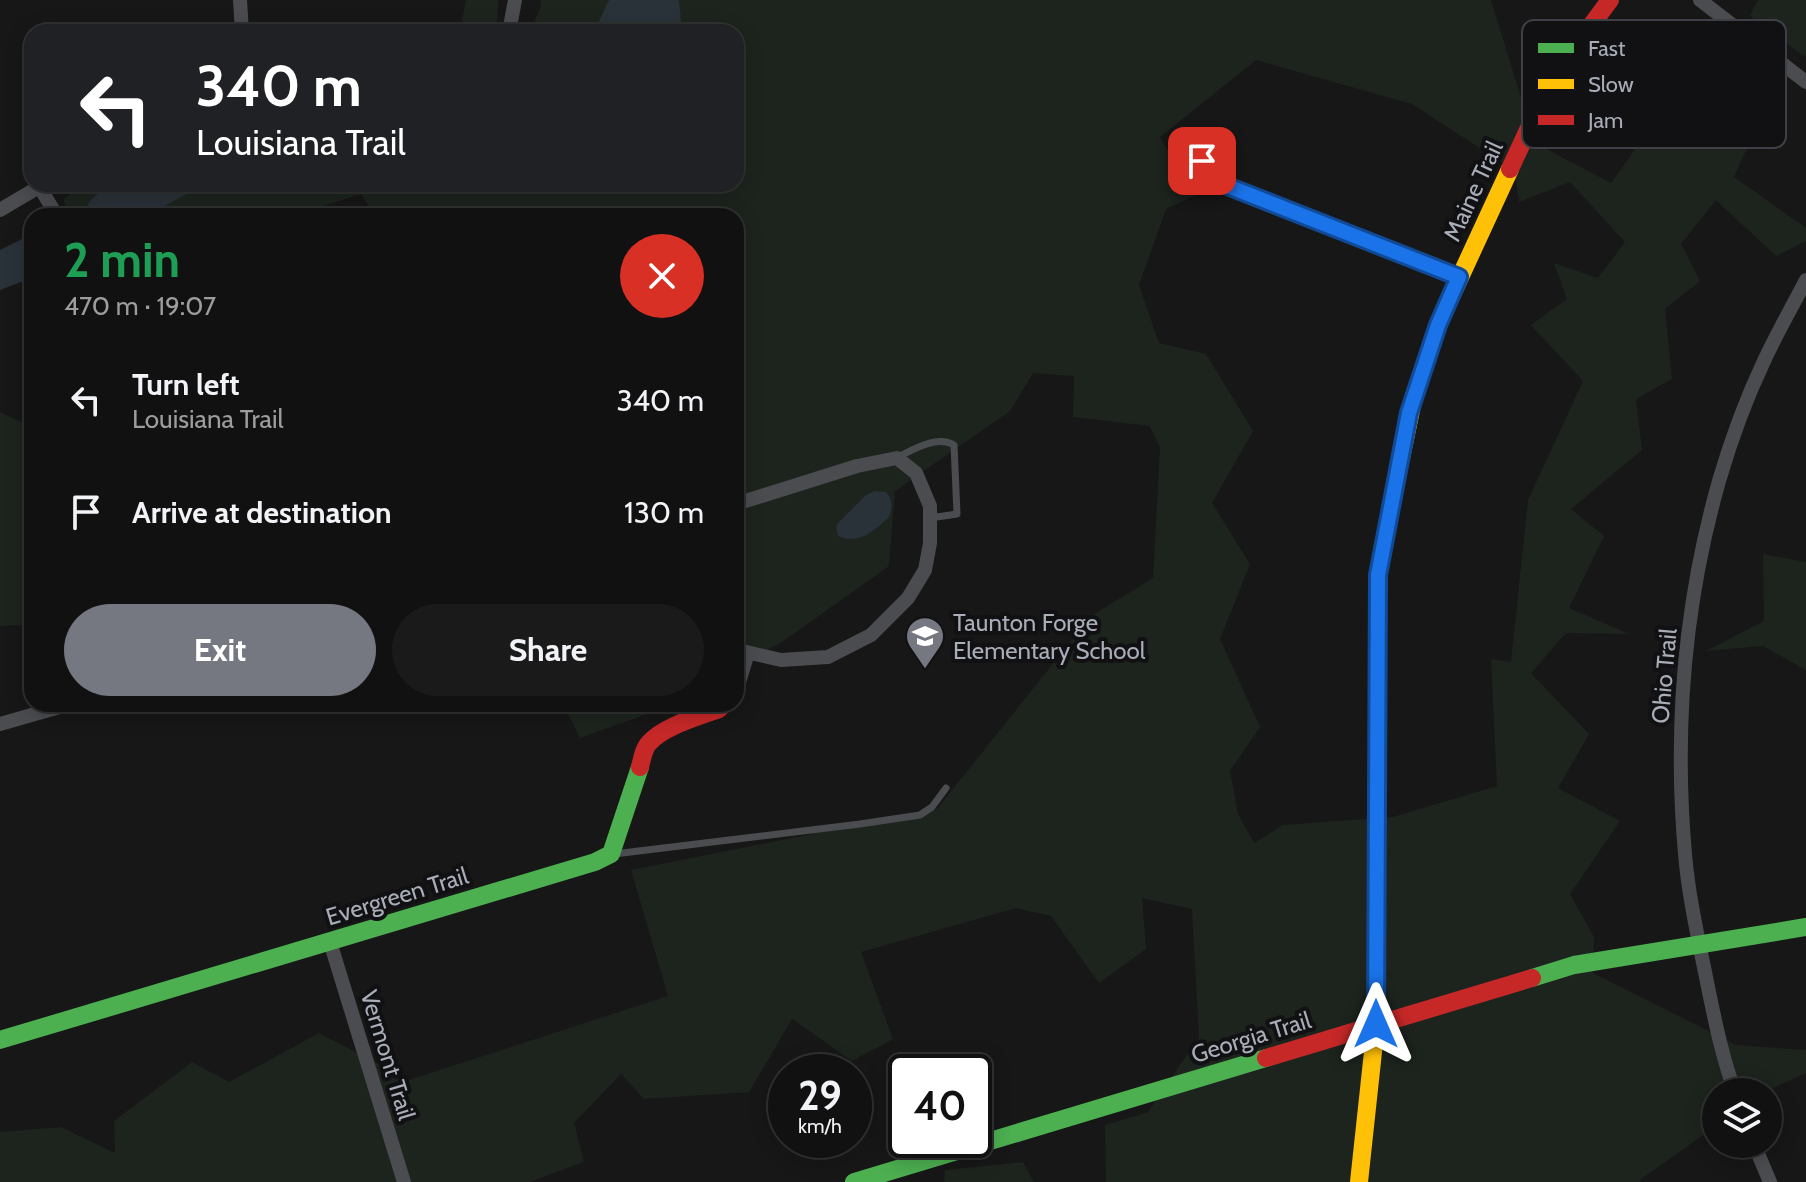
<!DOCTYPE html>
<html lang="en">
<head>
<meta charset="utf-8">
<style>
  :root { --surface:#111; --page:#1a1a1a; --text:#f1f3f6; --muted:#9c9d9f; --line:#303131; --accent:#757880 }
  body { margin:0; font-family:Cabin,sans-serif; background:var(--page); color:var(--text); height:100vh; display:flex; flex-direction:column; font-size:30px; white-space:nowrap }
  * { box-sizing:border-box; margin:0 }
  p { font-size:26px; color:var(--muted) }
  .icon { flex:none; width:44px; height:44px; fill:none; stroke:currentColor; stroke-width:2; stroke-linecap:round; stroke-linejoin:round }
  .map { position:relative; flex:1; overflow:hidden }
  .sheet { position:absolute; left:24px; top:208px; width:720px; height:504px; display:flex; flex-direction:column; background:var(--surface); border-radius:24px; box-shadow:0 4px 20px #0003,0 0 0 2px var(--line) }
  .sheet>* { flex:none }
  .banner { position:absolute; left:24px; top:24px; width:720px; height:168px; border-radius:24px; box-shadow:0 4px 20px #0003,0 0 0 2px var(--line); background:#202124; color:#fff; overflow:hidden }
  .buttons { position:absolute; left:1702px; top:1078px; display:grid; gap:16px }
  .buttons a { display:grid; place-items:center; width:80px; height:80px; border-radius:50%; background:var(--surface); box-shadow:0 4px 20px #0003,0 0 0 2px var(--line); font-size:40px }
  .speed { position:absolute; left:768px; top:1054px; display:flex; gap:16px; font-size:40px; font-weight:700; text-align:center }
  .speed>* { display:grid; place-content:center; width:104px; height:104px; border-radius:50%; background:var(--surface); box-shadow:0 4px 20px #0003,0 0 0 2px var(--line); line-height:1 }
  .speed small { font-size:20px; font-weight:400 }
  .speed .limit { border:4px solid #111; border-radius:12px; background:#fff; color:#111 }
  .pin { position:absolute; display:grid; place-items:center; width:68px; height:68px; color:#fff; margin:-34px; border-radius:16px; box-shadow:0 4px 12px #0006 }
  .me { position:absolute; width:88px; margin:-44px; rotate:0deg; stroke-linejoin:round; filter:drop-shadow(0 0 6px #0008) }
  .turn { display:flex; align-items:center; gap:28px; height:168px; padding:0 40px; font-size:36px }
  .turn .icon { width:104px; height:104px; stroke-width:2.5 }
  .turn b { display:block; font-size:56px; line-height:68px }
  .round { display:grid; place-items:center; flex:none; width:84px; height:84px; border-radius:42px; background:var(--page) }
  .head { display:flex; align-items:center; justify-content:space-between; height:136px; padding:0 40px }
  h1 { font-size:48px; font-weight:800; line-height:60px; color:#1e9e55 }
  .action { display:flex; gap:16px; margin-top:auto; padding:16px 40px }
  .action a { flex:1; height:92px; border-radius:48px; background:var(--accent); color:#fff; font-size:32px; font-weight:800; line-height:92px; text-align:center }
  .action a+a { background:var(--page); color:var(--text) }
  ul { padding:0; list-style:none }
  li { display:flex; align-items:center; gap:24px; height:112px; padding:0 40px }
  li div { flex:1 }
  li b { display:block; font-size:30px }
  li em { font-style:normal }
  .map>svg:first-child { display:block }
</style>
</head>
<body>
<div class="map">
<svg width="1806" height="1182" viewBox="0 0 1806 1182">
  <rect width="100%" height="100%" fill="#171717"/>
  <!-- green -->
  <path fill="#1d241e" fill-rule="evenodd" d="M 466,0 L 498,0 L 497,29 L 494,32 L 460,32 Z
    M 541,0 L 1491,0 L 1535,143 L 1611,183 L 1636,148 L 1596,72 L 1694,82 L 1724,45 L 1772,93 L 1734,177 L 1806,228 L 1806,241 L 1776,256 L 1716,200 L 1681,244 L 1700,281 L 1665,309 L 1672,379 L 1636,399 L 1642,450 L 1571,509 L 1604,536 L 1569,608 L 1629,634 L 1566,633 L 1531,673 L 1589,734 L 1558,788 L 1620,821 L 1570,894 L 1594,937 L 1593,973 L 1736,1045 L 1806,1050 L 1806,1073 L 1764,1092 L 1716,1092 L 1716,1126 L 1640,1180 L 1641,1182 L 1106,1182 L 1105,1125 L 1148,1112 L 1199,1037 L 1192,909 L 1142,898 L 1146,949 L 1099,983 L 1051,916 L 1016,908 L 861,952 L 893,1039 L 852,1061 L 792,1019 L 749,1092 L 644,1099 L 621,1074 L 574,1123 L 584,1162 L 529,1182 L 0,1182 L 0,1132 L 61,1127 L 115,1153 L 114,1121 L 192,1062 L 229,1082 L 319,1033 L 409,1080 L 668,996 L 631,870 L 937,809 L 1091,616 L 1153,578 L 1160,448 L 1150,426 L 1073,417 L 1074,376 L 1033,373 L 1010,411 L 895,491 L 889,566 L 785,640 L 736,667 L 736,216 L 375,216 L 361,194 L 292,216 L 70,216 L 63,199 L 87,184 L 736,184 L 736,32 L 530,32 L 541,6 ZM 1256,60 L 1412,104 L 1515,171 L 1519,202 L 1570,182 L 1625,242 L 1598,278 L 1554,263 L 1567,299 L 1531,325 L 1583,381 L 1528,500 L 1511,662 L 1491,659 L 1497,786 L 1393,817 L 1283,825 L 1254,843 L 1238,814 L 1230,771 L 1260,727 L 1220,639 L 1250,564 L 1212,503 L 1253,431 L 1206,354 L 1159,343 L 1139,285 L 1166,209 L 1194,196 L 1160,137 Z
    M 1758,0 L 1806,0 L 1806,56 L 1802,55 L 1750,16 Z
    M 0,412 L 23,423 L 32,447 L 32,625 L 0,626 Z
    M 1763,554 L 1806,562 L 1806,670 L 1763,646 L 1706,651 L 1764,621 Z
    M 563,704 L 675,704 L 580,738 Z
    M 1023,1162 L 1034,1182 L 944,1182 L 945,1170 Z"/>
  <!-- water -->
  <path fill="#2a3239" d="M 609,0 L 679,0 L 682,32 L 594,32 Z
    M 120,184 L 218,184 L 196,189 L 146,216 L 88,216 C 83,196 105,191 120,184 Z
    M 32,234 L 32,278 L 0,290 L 0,250 Z
    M 874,491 L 886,492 C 893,500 893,509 888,518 C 873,532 858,545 838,536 L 836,527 L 838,523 L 865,496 Z"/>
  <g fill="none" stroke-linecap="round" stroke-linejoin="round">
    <!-- lane -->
    <path stroke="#4b4c50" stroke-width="7" d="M 898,457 C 914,449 937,435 954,445 L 957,514 L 930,518
      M 614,854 L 860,824 L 920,815 L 932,807 L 946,788"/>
    <!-- street -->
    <path stroke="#4b4c50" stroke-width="14" d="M 240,0 L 242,32
      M 1700,0 L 1806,82
      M 509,32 L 515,0
      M 1190,148 L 1214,174 L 1230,187 L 1459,277
      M 39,186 L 57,216
      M 0,210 L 44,184
      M 736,504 L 857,466 L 897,458 L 916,473 L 930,506 L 930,543 L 925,570 L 908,598 L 871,635 L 828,657 L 781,660 L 742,651 L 736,645
      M 736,692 L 748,653
      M 0,724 L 70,704
      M 330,942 L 404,1182
      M 1735,1092 C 1723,1059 1716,1026 1709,992 C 1700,946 1689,901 1685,854 C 1674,729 1685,601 1719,481 C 1731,440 1746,399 1764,361 C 1777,333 1792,307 1806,280
      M 1754,1144 L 1770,1182"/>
    <!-- fast -->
    <path stroke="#4caf50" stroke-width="18" d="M 1532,978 L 1574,965 L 1806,927
      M 0,1040 L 595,862 L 611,854 L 640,767
      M 854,1182 L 1266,1058"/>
    <!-- slow -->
    <path stroke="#ffc107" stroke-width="18" d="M 1397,477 L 1414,396 L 1438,325 L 1510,169
      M 1359,1182 L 1376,1024 L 1377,835"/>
    <!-- jam -->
    <path stroke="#c62828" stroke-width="18" d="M 1510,169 L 1528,130 L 1576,46 L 1610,0
      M 640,767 C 642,759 644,748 649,743 C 664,726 698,717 719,709 L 724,704
      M 1377,835 L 1378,575 L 1397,477
      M 1266,1058 L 1532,978"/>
  </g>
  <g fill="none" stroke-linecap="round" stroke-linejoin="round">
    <!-- route casing -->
    <g stroke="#114b97" stroke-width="20">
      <path id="route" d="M 1202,161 L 1230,187 L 1459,277 L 1438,325 L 1409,413 L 1378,575 L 1376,1024"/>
    </g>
    <!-- route -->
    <use href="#route" stroke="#1a73e8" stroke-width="14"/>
  </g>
  <!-- icons -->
  <defs>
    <g id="school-pin" transform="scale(2)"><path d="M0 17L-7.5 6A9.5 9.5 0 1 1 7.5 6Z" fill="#757880" stroke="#111113"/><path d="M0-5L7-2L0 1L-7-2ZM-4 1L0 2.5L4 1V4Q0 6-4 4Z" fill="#fff"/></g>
  </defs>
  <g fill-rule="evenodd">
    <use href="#school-pin" x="925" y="636"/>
  </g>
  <g text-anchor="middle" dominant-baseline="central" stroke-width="8" stroke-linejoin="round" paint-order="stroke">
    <!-- street labels -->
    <g font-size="24" fill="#a8adb8" stroke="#111113">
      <text transform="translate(1473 191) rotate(-65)">Maine Trail</text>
      <text transform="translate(1664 676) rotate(-85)">Ohio Trail</text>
      <text transform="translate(397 896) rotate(-17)">Evergreen Trail</text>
      <text transform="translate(1251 1037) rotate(-17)">Georgia Trail</text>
      <text transform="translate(388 1055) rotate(73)">Vermont Trail</text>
    </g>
    <!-- poi labels -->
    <g font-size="24" fill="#a8adb8" stroke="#111113" text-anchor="start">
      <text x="953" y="622">Taunton Forge<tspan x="953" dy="28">Elementary School</tspan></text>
    </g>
  </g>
  <!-- legend -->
  <rect x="1522" y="20" width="264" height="128" rx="12" fill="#111113" stroke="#3e4045" stroke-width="2"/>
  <rect x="1538" y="43" width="36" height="10" fill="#4caf50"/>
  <rect x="1538" y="79" width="36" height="10" fill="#ffc107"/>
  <rect x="1538" y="115" width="36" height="10" fill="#c62828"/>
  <g font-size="22" fill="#a8adb8">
    <text x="1588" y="56">Fast</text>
    <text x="1588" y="92">Slow</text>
    <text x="1588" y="128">Jam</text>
  </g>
</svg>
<div class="buttons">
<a><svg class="icon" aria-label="layers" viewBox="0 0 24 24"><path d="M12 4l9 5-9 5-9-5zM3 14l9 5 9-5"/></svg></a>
</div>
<div class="speed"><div>29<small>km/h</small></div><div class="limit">40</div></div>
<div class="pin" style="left:1202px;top:161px;background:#d93025"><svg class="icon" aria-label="arrive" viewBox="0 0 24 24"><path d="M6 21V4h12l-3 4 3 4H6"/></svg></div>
<svg class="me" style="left:1376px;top:1024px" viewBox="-20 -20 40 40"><path d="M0-17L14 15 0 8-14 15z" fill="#1a73e8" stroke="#fff" stroke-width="4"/></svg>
<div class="banner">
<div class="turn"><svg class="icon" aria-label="left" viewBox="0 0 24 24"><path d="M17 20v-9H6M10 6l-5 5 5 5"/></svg><div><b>340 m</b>Louisiana Trail</div></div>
</div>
<section class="sheet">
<div class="head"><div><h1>2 min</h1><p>470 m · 19:07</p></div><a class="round" style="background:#d93025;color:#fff"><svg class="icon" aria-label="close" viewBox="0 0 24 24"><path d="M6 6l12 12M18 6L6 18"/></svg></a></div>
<ul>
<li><svg class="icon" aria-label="left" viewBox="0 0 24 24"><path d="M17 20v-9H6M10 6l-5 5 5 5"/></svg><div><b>Turn left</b><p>Louisiana Trail</p></div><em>340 m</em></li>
<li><svg class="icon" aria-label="arrive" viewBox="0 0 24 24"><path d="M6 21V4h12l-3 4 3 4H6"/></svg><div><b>Arrive at destination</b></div><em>130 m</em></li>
</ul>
<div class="action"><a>Exit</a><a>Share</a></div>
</section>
</div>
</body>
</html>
